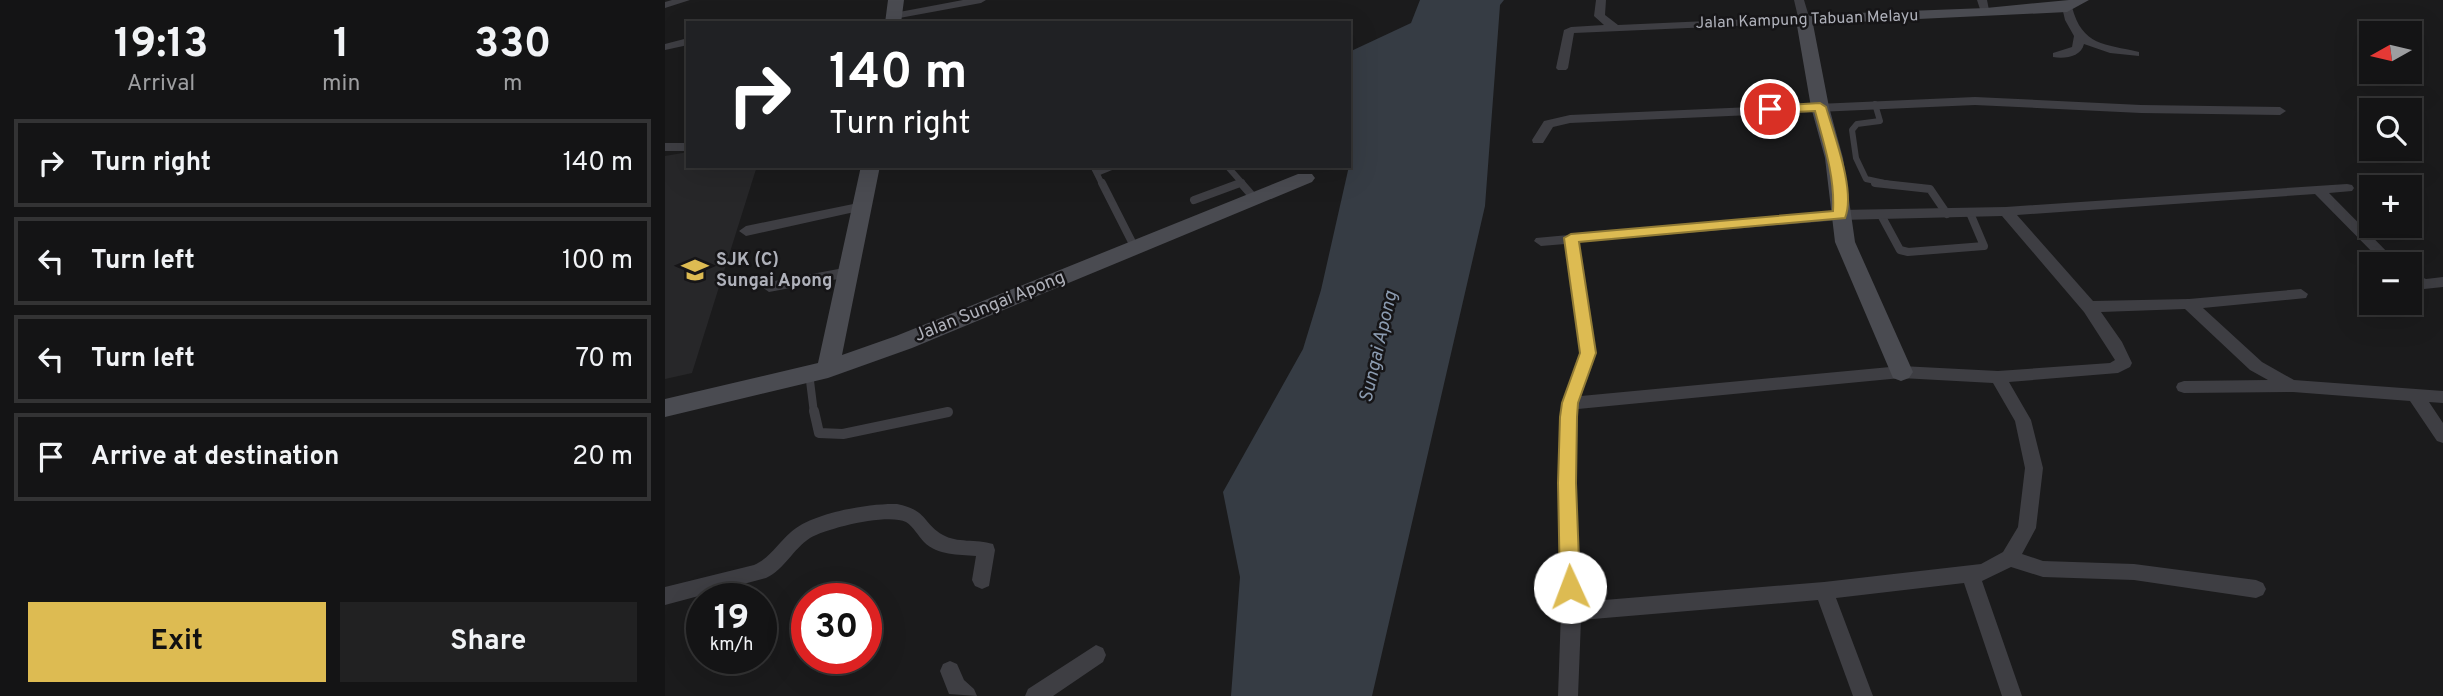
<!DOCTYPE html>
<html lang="en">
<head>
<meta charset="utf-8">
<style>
  :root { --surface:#141415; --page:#212122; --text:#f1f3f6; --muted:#9d9ea0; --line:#333334; --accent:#ddbb52 }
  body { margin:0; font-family:Overpass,sans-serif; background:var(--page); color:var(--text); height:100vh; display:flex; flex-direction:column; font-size:26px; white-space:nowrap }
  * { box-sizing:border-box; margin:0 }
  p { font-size:23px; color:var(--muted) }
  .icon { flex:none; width:38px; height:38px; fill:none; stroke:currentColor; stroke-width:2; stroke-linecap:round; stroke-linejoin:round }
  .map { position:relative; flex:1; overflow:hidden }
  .details { display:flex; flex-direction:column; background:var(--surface); width:665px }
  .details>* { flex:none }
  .guide { position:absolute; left:21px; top:21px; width:665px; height:147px; border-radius:0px; box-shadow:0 7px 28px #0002,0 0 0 2px var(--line); background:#202124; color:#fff; overflow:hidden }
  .needle { width:46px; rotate:262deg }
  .controls { position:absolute; left:1694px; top:21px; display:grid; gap:14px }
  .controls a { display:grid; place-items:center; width:63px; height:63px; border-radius:0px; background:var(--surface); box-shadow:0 7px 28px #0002,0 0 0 2px var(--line); font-size:35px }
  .speed { position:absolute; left:21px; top:583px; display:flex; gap:14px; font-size:35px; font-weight:700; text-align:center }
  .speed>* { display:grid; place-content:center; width:91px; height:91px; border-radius:50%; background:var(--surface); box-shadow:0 7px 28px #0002,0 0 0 2px var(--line); line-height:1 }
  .speed small { font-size:18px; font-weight:400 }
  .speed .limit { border:10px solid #d22; background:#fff; color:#111 }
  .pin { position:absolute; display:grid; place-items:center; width:60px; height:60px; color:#fff; margin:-30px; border:4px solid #fff; border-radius:50%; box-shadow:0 2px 7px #0007 }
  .me { position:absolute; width:77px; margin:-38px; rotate:358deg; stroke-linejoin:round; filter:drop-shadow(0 0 5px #0008) }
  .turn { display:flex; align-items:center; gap:24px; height:147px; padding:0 28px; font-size:32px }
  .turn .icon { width:91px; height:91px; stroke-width:2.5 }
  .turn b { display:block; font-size:49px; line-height:60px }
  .eta { display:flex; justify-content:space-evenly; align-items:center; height:119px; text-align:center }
  .eta b { font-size:42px; font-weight:700; line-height:49px }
  .primary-button { display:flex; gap:14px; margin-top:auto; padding:14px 28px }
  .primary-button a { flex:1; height:80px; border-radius:0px; background:var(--accent); color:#111; font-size:28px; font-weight:700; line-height:80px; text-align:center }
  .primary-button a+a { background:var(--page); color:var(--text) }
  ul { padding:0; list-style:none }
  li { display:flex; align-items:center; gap:21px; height:88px; margin:0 14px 10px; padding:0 14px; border:4px solid var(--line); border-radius:0px }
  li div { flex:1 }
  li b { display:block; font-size:26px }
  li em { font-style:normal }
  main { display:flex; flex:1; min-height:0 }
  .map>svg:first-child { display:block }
</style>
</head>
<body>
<main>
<section class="details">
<div class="eta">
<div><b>19:13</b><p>Arrival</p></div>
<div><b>1</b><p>min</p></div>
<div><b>330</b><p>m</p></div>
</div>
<ul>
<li><svg class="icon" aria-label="right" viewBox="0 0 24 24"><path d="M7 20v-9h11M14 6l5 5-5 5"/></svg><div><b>Turn right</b></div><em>140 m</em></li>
<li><svg class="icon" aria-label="left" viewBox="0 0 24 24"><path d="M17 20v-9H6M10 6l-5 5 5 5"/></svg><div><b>Turn left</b></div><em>100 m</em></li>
<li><svg class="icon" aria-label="left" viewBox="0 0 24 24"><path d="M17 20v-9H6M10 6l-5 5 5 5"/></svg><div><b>Turn left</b></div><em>70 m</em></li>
<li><svg class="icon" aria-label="arrive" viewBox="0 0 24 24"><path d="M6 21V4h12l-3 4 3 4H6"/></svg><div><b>Arrive at destination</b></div><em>20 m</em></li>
</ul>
<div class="primary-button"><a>Exit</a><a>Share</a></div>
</section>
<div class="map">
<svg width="1778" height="696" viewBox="0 0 1778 696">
  <rect width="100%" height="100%" fill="#1b1b1c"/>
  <!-- built -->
  <path fill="#272729" d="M 23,152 L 23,166 L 92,166 L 27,373 L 0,379 L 0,156 Z"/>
  <!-- water -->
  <path fill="#363c44" d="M 755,0 L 839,0 L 835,5 L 820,206 L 707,696 L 566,696 L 575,577 L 558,492 L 638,349 L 656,290 L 684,166 L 684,52 L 746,23 Z"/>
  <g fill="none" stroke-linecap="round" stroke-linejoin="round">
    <!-- lane-far2 -->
    <path stroke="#3e3e43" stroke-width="6" d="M 1210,104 L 1215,121 L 1192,124 L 1187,130 L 1191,158 L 1201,179 L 1224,184
      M 428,166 L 437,184
      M 562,166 L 578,184
      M 432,173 L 449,166
      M 571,184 L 577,182"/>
    <!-- lane-far1 -->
    <path stroke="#3e3e43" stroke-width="8" d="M 437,183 L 470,248
      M 576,183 L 590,199
      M 1210,183 L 1265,189 L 1282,214
      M 529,200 L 575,183
      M 1216,215 L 1235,250 L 1243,252 L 1319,246 L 1305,213
      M 144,373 L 149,413
      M 279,413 L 283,412"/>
    <!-- lane -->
    <path stroke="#3e3e43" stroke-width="10" d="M 149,411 L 154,433 L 178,434 L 283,412"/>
    <!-- street -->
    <path fill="#3e3e43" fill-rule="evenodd" d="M 7,0 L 25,0 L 0,8 L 0,2 Z
      M 298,0 L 321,0 L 316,3 L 229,19 L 224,16 L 229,13 Z
      M 931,0 L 941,0 L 940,15 L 953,25 L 1133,17 L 1129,0 L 1139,0 L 1145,20 L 1139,23 L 909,33 L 903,68 L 901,70 L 893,70 L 891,68 L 899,30 L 906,27 L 939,25 L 929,16 Z
      M 1312,0 L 1322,0 L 1325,15 L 1317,15 Z
      M 1402,4 L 1407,7 C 1417,46 1440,44 1474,52 L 1474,56 L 1445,53 L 1419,44 C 1416,57 1400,59 1388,57 L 1388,53 L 1407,47 L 1409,36 L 1400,20 L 1397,7 Z
      M 23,38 L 23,45 L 0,50 L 0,44 Z
      M 1310,97 L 1476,105 L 1615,107 L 1621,111 L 1615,115 L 1476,113 L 1310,105 L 905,123 L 888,127 L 878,143 L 868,143 L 867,140 L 879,121 L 905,115 Z
      M 0,143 L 23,143 L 23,151 L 0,151 Z
      M 1682,184 L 1687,185 L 1689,188 L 1687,191 L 1664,193 L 1734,264 L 1719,264 L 1650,194 L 1352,215 L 1428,301 L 1524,299 L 1636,289 L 1643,294 L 1641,298 L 1538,308 L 1597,362 L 1629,380 L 1778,391 L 1778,403 L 1764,402 L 1778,423 L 1778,443 L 1772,441 L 1745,401 L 1628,392 L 1519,393 L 1513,391 L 1511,387 L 1513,383 L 1519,381 L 1603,380 L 1585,370 L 1520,309 L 1436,312 L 1457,342 L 1467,363 L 1465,367 L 1453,373 L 1344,382 L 1366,420 L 1378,468 L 1371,528 L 1357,554 L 1378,561 L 1469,564 L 1591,580 L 1598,583 L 1601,589 L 1598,595 L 1591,598 L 1469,580 L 1378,577 L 1346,567 L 1317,581 L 1357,696 L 1337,696 L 1299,583 L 1171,598 L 1208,696 L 1188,696 L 1153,600 L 916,620 L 913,696 L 893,696 L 896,612 L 893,483 L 897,403 L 915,353 L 900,244 L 876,246 L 869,241 L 871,238 L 1175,210 L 1341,207 ZM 1337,216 L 1419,312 L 1450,360 L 1445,363 L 1333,371 L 1236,366 L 916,396 L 931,353 L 914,242 L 1175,220 ZM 1236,378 L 1328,383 L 1350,421 L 1360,468 L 1353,527 L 1338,552 L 1316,564 L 1159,582 L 915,602 L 911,483 L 913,409 Z
      M 198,202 L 205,206 L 203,209 L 81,236 L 74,231 L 81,226 Z
      M 184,267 L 189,268 L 191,272 L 189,276 L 104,292 L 97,287 L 104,282 Z
      M 1745,272 L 1761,279 L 1778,277 L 1778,287 L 1759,289 L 1745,283 Z
      M 232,504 C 264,511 257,523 278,535 C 291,543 312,539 328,544 L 330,550 L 324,586 L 317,589 L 310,586 L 307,580 L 311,556 C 293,554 273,556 259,542 C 253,536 249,527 241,522 C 223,513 162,528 145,538 C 128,549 120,569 101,578 L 0,605 L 0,587 L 89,565 C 105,558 113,543 126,532 C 147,513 204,503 232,504 Z
      M 431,645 L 438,648 L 441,655 L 438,662 L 388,696 L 360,696 L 363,689 Z
      M 285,661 L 292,664 L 299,680 L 309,689 L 312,696 L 284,694 L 275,671 L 278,664 Z"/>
    <!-- secondary -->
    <path fill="#4a4b51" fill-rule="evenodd" d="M 223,0 L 239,0 L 236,23 L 220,23 Z
      M 1404,0 L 1424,0 L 1402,12 L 1148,24 L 1164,107 L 1178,158 L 1190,242 L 1248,372 L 1244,378 L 1236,381 L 1228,378 L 1170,242 L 1160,158 L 1146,107 L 1131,20 L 1139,15 L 1321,8 Z
      M 196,166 L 215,166 L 177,355 L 231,336 L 633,174 L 647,174 L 650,178 L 647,182 L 247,348 L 163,378 L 0,417 L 0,399 L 153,363 Z"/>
  </g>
  <!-- route -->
  <path fill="#ddbb52" stroke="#907a35" stroke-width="2" d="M 1155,103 L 1161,107 C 1169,135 1191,191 1180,218 L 914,242 L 931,353 L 913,403 L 912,417 L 911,483 L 915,587 L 912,593 L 905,595 L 898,593 L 895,587 L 893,483 L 895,417 L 897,403 L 915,353 L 899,238 L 906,234 L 1168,211 C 1170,177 1159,144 1150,111 L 1105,113 L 1099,109 L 1105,106 Z"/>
  <!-- icons -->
  <defs>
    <g id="school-bare" transform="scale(2.1)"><path d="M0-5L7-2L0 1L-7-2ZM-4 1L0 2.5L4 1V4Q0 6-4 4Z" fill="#ddbb52" stroke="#161517" stroke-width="2.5" paint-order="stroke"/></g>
  </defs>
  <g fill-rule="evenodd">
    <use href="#school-bare" x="30" y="270"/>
  </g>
  <g text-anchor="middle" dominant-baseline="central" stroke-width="5" stroke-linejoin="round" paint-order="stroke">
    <!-- far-street labels -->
    <g font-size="16" fill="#afb1ba" stroke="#161517">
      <text transform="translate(1142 20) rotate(-2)">Jalan Kampung Tabuan Melayu</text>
    </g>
    <!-- poi labels -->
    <g font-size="18" font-weight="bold" fill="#afb1ba" stroke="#161517" text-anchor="start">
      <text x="51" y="260">SJK (C)<tspan x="51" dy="21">Sungai Apong</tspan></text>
    </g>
    <!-- street labels -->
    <g font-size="18" fill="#afb1ba" stroke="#161517">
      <text transform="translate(325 307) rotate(-22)">Jalan Sungai Apong</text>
    </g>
    <!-- water labels -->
    <g font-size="19" font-style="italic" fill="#8b9bb0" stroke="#161517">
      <text transform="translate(714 347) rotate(-77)">Sungai Apong</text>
    </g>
  </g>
</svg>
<div class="controls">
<a><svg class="needle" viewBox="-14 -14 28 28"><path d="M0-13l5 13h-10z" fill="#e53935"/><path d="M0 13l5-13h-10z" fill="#9d9ea0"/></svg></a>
<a><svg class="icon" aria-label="search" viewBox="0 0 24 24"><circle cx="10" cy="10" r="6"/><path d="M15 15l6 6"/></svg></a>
<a>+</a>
<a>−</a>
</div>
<div class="speed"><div>19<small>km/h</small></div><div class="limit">30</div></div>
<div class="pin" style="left:1105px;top:109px;background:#d93025"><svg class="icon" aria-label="arrive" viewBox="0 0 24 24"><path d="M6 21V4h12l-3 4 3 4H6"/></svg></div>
<svg class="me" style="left:905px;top:587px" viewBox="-20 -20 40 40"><circle r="19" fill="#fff"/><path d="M0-13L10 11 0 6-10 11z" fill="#ddbb52"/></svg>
<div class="guide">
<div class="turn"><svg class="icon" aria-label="right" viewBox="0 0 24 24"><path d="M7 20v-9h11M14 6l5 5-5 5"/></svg><div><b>140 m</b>Turn right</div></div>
</div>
</div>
</main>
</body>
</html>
